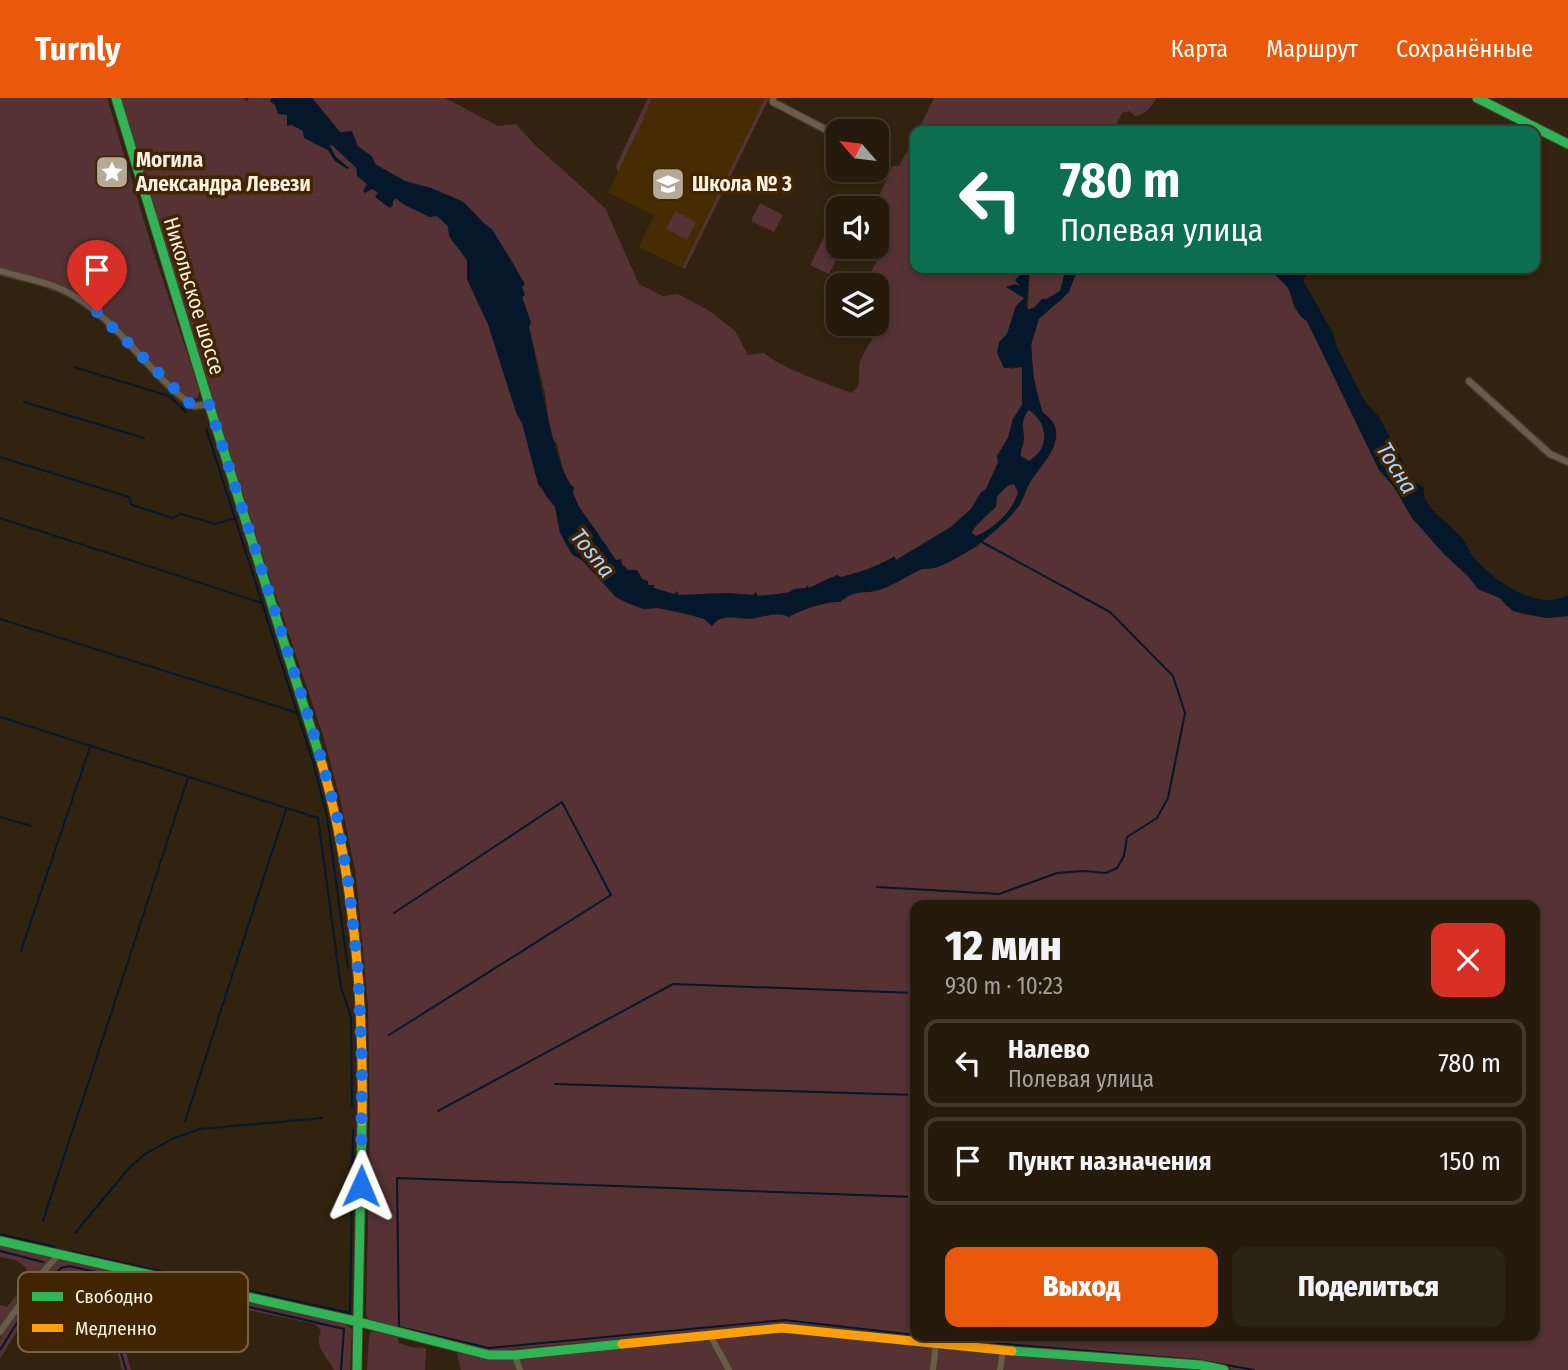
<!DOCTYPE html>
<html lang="ru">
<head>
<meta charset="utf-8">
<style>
  :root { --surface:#251a0b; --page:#2d2314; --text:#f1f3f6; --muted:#a3a19d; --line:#42382c; --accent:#ea580c }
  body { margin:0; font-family:"Fira Sans Condensed",sans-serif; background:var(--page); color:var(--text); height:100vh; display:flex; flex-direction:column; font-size:26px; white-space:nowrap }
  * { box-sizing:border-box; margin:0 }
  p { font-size:23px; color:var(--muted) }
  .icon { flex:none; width:38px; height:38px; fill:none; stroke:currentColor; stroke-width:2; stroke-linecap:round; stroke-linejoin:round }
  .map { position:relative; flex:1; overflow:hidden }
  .sheet { position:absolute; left:910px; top:802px; width:630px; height:441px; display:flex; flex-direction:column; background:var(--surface); border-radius:14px; box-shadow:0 4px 10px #0003,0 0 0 2px var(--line) }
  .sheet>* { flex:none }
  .top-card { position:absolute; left:910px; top:28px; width:630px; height:147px; border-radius:14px; box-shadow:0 4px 10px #0003,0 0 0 2px var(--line); background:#0b6e4f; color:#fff; overflow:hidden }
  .needle { width:46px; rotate:298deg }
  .buttons { position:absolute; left:826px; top:21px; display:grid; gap:14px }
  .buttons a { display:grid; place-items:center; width:63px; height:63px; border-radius:14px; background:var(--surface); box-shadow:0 4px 10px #0003,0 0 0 2px var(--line); font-size:35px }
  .pin { position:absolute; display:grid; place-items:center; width:60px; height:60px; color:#fff; margin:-72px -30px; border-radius:50% 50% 50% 0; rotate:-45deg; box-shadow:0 0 7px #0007 }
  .pin .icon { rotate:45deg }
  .me { position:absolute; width:77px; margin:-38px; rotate:1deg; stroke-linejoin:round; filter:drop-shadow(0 0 5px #0008) }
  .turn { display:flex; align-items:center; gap:24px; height:147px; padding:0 35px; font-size:32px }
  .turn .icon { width:91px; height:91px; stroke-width:2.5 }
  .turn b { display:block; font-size:49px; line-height:60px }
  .round { display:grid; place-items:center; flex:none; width:74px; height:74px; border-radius:14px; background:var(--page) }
  .overview { display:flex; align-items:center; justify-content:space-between; height:119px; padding:0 35px }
  h1 { font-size:42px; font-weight:800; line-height:52px }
  .primary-button { display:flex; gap:14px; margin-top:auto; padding:14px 35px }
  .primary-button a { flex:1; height:80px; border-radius:14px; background:var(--accent); color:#fff; font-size:28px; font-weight:800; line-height:80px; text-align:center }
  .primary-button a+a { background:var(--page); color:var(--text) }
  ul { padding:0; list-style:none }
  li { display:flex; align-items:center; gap:21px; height:88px; margin:0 14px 10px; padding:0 21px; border:4px solid var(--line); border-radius:14px }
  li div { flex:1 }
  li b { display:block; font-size:26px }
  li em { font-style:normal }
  header { display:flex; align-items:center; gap:42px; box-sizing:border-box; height:98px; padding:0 35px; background:var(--accent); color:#fff }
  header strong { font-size:33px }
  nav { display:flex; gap:38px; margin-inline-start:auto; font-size:24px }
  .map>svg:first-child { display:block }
</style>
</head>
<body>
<header>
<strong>Turnly</strong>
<nav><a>Карта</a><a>Маршрут</a><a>Сохранённые</a></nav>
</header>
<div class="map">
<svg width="1568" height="1272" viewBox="0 0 1568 1272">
  <rect width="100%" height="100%" fill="#31230f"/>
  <!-- built -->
  <path fill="#472b02" d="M 652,0 L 765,0 L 682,170 L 639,149 L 654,117 L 608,95 L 644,22 L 642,20 Z"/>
  <!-- green -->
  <path fill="#563234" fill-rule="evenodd" d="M 0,0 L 107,0 L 154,156 L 200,293 L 197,300 L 191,301 L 184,297 L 87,203 L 73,193 L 0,169 Z
    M 117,0 L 243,0 L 247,4 L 249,0 L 272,0 L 270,3 L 287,17 L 292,27 L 304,33 L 313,45 L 328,52 L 335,63 L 344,67 L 335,59 L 330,46 L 339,49 L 343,47 C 356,54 357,64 357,78 L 379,95 L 376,99 L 388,109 L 396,100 C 402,108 420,112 429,119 L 437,118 L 448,128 L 449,138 L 467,162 L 467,181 L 488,226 L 516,314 L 522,325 L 546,399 L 555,409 L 564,443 L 572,456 L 583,463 L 616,499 L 643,511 L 658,510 L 715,523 C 730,516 741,523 755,520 C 766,518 779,513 789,519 C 800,511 827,503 840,504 L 849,497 L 861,493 L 878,492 L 920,471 L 930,470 L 977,449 L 1019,408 L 1024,392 L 1048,360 L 1055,347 C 1042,314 1019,253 1039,220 C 1045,212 1054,209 1060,203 C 1070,195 1073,181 1078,170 L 1268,170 L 1288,190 L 1294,209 L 1307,223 L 1379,372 L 1394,388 L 1412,420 L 1444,456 L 1468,478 L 1478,491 L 1500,500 L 1506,508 L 1522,516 L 1546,520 L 1568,518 L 1568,1272 L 1234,1272 L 1213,1267 L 782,1226 L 490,1253 L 368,1221 L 366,1215 L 370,1026 L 368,909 L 356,777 L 342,709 L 323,637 L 265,466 ZM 915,807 L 1535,807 L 1535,1237 L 915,1237 Z
    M 312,0 L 445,0 L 498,28 L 516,26 L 535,47 L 605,110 L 639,186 L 663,198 L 678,196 L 708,212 L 735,233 L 748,257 L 764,255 C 785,272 826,285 851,295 C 862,289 858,281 859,271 C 859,256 873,245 877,231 C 880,221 882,210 887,200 L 877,195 L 877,187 L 865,187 L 891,134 L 877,121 L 877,110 L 873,110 L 893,68 L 899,68 L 915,39 L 915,170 L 1021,170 L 1020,189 L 1013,192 L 1025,200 L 1016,208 L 1007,236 L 999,244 L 1011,271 L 1022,269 L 1022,307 L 1013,321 L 1008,340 L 997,358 L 999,364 L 986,391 L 971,411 L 951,429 L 896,462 L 894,459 L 866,472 L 841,479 L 837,478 L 833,481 L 831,479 L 809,490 L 769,498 L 727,495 L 679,497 L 660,494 L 648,487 L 616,462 L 606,451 L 608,449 L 601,442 L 598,435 L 579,409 L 563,372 L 557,346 L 551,339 L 545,295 L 529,229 C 532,219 524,208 522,198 C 521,193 522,187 521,182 C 516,162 476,111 459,102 C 445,94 429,91 413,86 C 399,82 387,74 375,66 L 371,58 L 340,34 Z
    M 648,0 L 652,0 L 643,20 L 644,21 L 618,74 L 616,68 Z
    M 765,0 L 769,0 L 685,171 L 682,170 Z
    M 934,0 L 1157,0 C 1151,8 1145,18 1135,18 L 1129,13 L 1122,15 L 1113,33 L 918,33 Z
    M 760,105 L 783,117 L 774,134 L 751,123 Z
    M 675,113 L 696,124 L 687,142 L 666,131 Z
    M 829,129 L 838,134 L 838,149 L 843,149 L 829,176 L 810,167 Z
    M 1030,170 L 1066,170 L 1060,193 L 1047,201 L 1042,201 L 1035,209 L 1028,212 Z
    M 1029,311 C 1048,325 1051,350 1029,363 L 1021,358 C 1020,351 1024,347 1024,340 C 1023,329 1021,322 1029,311 Z
    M 1014,386 L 1018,394 C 1014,412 993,432 976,438 L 971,435 C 975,429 979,427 983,421 C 993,409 997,390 1014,386 Z
    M 0,1145 L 48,1156 L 50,1159 L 48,1166 L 0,1229 L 0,1207 L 7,1209 C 17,1196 29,1186 26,1169 L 15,1162 L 0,1159 Z
    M 64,1160 L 343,1224 L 352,1231 L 350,1272 L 334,1272 C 326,1256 314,1251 321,1232 L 315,1226 L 127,1187 L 119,1189 L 113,1205 L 131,1272 L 122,1272 L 115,1245 L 91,1181 L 70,1176 L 62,1177 L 47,1196 L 30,1212 L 0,1261 L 0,1241 L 55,1164 Z
    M 782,1230 L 1224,1272 L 461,1272 L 457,1255 L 460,1250 L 489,1257 Z
    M 371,1233 L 400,1238 L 398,1240 L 399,1245 L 411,1249 L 426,1250 L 425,1272 L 367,1272 L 369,1240 Z"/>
  <!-- water -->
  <path fill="#04172b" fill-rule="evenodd" d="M 272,0 L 312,0 L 340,34 L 352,33 L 358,49 L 372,58 L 375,66 L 405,83 L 431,90 L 463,104 L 482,124 L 492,131 L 525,186 L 522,189 L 525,197 L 522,199 L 531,225 L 529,229 C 536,259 555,376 574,389 L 573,395 L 579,409 L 616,462 L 621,461 L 622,466 L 628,472 L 637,472 L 642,481 L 648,483 L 648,487 L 654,487 L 654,490 L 674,496 L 677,493 L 679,497 L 727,495 L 753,497 L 756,494 L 758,498 L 788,495 L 794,491 L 806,490 L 807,487 L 809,490 L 837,477 L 841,479 C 852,477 888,465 894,458 L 896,462 L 951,429 L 971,411 L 981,394 L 986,391 L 998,364 L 997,358 L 1008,340 L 1013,321 L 1022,307 L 1022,269 L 1004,270 L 997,255 L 999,244 L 1007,236 L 1016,208 L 1024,200 L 1006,189 L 1015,186 L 1020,188 L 1015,182 L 1021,176 L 1021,170 L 1030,170 L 1026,208 L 1028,212 L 1035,209 L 1042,201 L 1047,201 L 1060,193 L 1066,170 L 1078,170 L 1069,194 L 1039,221 L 1031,247 L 1034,282 L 1042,314 C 1073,334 1046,361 1032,381 C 1026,390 1024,401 1018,409 C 1002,431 963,460 938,469 C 931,472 924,469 918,473 C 905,479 893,488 879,492 C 862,497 858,490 840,504 C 827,503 799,512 789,519 C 779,513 766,518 755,520 C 740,523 724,512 712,528 L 704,521 L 685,515 L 658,510 L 643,511 L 625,504 L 616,499 L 583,463 L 572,456 L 560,435 L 555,409 L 538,386 L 522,325 L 516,314 L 488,226 L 467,181 L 467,162 L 449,138 L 448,128 L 437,118 L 429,119 C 420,113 402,108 396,100 L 393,102 L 393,107 L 390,110 L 375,99 L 378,95 L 372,91 L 365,95 L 363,93 L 367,86 L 357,78 C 357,65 356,53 343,47 L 344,53 L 330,46 L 329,48 L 336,59 L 349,70 L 347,71 L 335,63 L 328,52 L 304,40 L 303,33 L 292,27 L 287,28 L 287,17 L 278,16 L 275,7 L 270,3 ZM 1029,312 C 1048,325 1051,350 1029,363 L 1021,358 C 1020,351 1024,347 1024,340 C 1023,328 1020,321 1029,312 ZM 1014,386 L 1018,394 C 1014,412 993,432 976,438 L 972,435 L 974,429 L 996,409 L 997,398 L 1008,387 Z
    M 1268,170 L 1310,170 L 1303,182 L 1334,237 L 1337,249 L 1365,304 L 1379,319 L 1413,383 L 1424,389 C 1421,411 1450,425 1462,440 C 1467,447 1470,456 1477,463 C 1497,484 1538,514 1568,497 L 1568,518 L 1546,520 L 1513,513 L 1500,500 L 1478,491 L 1468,478 L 1444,456 L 1412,420 L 1394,389 L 1379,372 L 1307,223 C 1293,215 1295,202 1288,190 C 1283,182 1274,176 1268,170 Z"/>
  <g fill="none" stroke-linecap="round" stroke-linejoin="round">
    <!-- stream -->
    <path stroke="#04172b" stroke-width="2" d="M 74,269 L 169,298 L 186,314
      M 24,304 L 144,340
      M 206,330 L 313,664 L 327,718 L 348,870
      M 0,359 L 129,399 L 132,407 L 172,420 L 181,416 L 215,426 L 236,420
      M 0,420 L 262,505
      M 0,521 L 295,614
      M 0,619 L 318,720 L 341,890 L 351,919 L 352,1008
      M 0,719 L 31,728
      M 877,789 L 999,796 L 1057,775 L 1084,773 L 1106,775 L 1117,770 L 1124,758 L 1127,739 L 1157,720 L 1168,700 L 1185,615 L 1173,578 L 1110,514 L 982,444
      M 21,853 L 90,649
      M 389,937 L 611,797 L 562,704 L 394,815
      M 555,986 L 915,997
      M 438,1013 L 673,886 L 915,895
      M 185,1023 L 286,711
      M 915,1099 L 397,1080 L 399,1229 L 489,1250 L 784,1222 L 969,1243
      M 43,1123 L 188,680
      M 75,1135 L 129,1070 L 145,1056 L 172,1041 L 200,1031 L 322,1020
      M 0,1136 L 55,1149
      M 0,1153 L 43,1164
      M 69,1153 L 350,1215 L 353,1032
      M 970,1237 L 969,1243 L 1198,1262 L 1254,1272
      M 0,1252 L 27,1209 L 61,1170 L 69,1168 L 96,1174
      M 126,1272 L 98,1174 L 344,1231 L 341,1272"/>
    <!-- river -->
    <path stroke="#04172b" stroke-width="12" d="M 331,38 L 366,71"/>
    <!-- street casing -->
    <g stroke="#463c2f" stroke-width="9">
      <path id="street" d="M 773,0 L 773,4 L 838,38
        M 877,50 L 884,50
        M 0,173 C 24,180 55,185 76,199 C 122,227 151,279 194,308 L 209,306
        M 1469,283 L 1550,356 L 1568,364
        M 0,1234 L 43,1174 L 59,1156
        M 710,1237 L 729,1272
        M 515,1257 L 520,1272
        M 933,1272 L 936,1245
        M 1000,1272 L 1003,1252"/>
    </g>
    <!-- fast casing -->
    <g stroke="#463c2f" stroke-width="11">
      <path id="fast" d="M 116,0 L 209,306 L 322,666
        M 1477,0 L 1568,46
        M 0,1143 L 359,1224 L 489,1257 L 515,1257 L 622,1246
        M 1012,1253 L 1200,1267 L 1224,1272
        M 357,1272 L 362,1023"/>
    </g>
    <!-- slow casing -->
    <g stroke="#463c2f" stroke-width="11">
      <path id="slow" d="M 322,666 C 355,781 364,903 362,1023
        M 622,1246 L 782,1230 L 1012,1253"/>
    </g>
    <!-- street -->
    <use href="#street" stroke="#6a5c4b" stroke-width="6"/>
    <!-- fast -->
    <use href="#fast" stroke="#30b455" stroke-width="9"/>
    <!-- slow -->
    <use href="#slow" stroke="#ff9f0a" stroke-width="9"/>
  </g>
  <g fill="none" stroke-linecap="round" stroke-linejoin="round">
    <!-- route -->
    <path stroke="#1a73e8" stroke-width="12" stroke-dasharray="0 21.6" d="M 97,214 L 188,304 L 194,308 L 209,306 L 317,646 L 337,718 L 349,789 L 358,872 L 362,967 L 361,1088"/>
  </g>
  <!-- icons -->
  <defs>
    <g id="sight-square" transform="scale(1.75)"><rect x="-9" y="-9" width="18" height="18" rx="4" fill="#b6a998" stroke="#402500"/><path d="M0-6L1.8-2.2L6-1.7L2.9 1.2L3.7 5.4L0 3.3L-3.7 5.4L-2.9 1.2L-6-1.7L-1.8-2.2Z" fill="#fff"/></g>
    <g id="school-square" transform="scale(1.75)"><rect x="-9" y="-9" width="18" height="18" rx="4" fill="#b6a998" stroke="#402500"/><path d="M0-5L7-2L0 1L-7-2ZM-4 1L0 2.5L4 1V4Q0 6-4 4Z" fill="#fff"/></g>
  </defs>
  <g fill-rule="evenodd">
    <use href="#sight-square" x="112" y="74"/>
    <use href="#school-square" x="668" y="86"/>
  </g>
  <g text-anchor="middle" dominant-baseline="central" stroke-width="7" stroke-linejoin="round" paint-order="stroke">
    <!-- poi labels -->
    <g font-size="21" font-weight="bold" fill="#fef1e2" stroke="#402500" text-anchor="start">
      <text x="136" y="62">Могила<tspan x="136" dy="24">Александра Левези</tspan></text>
      <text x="692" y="86">Школа № 3</text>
    </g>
    <!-- street labels -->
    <g font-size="21" fill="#fef1e2" stroke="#402500">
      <text transform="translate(194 198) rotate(73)">Никольское шоссе</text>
    </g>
    <!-- water labels -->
    <g font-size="23" font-style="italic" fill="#aad4ff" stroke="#402500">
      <text transform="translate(1397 370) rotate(58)">Тосна</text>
      <text transform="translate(593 455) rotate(51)">Tosna</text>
    </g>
  </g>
  <!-- legend -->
  <rect x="18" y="1174" width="230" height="80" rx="10" fill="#402500" stroke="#796244" stroke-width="2"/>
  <rect x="32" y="1194" width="31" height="9" fill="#30b455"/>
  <rect x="32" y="1226" width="31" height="8" fill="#ff9f0a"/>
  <g font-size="19" fill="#fef1e2">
    <text x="75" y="1205">Свободно</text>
    <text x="75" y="1237">Медленно</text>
  </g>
</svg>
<div class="buttons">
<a><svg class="needle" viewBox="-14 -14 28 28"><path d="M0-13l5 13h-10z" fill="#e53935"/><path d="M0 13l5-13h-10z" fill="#a3a19d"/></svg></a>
<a><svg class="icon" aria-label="sound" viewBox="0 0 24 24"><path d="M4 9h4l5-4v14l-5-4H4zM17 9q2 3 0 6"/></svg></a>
<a><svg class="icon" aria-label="layers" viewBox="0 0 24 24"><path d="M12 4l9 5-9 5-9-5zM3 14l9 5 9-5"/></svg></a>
</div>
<div class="pin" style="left:97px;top:214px;background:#d93025"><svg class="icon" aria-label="arrive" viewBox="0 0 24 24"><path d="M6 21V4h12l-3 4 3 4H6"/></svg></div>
<svg class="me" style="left:361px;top:1088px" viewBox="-20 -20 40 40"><path d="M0-17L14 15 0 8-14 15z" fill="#1a73e8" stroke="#fff" stroke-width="4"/></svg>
<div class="top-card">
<div class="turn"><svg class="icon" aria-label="left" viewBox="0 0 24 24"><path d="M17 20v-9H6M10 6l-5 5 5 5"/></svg><div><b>780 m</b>Полевая улица</div></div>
</div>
<section class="sheet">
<div class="overview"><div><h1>12 мин</h1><p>930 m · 10:23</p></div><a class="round" style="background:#d93025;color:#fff"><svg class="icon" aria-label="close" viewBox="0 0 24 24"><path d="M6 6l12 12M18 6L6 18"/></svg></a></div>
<ul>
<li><svg class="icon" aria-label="left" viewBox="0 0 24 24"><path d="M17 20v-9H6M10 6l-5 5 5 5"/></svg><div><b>Налево</b><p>Полевая улица</p></div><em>780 m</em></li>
<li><svg class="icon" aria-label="arrive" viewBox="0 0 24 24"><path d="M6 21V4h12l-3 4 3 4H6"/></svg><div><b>Пункт назначения</b></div><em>150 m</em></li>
</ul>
<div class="primary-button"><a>Выход</a><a>Поделиться</a></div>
</section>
</div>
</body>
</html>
